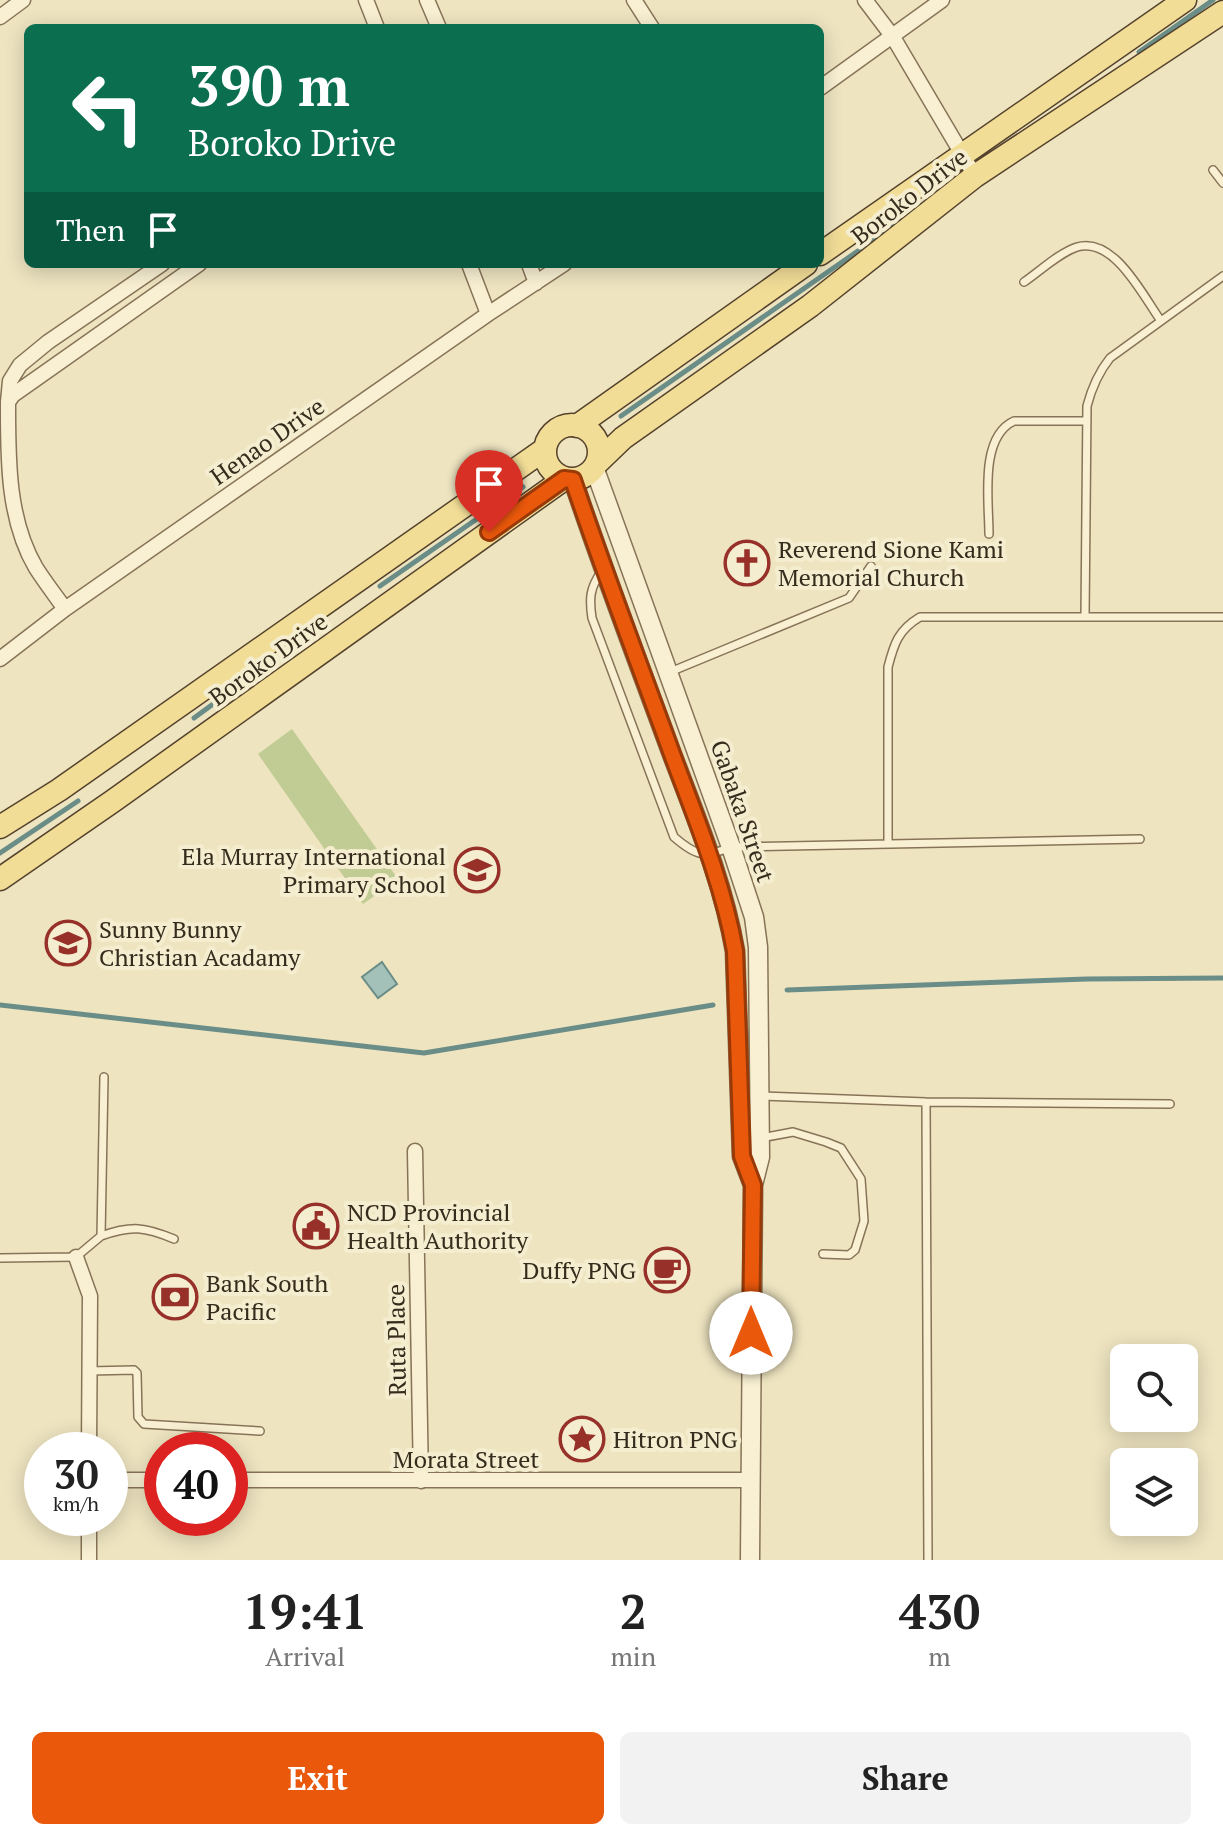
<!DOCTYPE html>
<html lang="en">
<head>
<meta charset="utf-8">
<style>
  :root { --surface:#fff; --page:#f2f2f2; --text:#222; --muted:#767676; --accent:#ea580c }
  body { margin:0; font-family:"PT Serif",serif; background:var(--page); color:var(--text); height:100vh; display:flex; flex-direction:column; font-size:30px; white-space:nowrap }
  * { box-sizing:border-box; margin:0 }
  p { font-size:26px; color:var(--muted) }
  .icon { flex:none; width:44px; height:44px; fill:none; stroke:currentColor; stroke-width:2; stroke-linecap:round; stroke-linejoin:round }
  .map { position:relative; height:1560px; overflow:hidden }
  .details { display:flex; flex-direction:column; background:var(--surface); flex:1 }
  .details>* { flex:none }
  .banner { position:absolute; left:24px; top:24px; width:800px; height:244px; border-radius:12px; box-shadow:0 4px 20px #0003; background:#0b6e4f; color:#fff; overflow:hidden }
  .buttons { position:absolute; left:1110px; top:1344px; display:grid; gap:16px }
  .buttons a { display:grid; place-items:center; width:88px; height:88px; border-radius:12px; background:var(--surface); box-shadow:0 4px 20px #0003; font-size:40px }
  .speed { position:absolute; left:24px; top:1432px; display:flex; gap:16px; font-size:40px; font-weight:700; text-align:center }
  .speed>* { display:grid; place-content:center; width:104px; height:104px; border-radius:50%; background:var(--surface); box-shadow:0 4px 20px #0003; line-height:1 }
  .speed small { font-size:20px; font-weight:400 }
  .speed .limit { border:12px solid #d22; background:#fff; color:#111 }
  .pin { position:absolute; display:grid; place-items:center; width:68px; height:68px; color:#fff; margin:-82px -34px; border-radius:50% 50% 50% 0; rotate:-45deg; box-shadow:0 0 8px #0007 }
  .pin .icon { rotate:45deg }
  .me { position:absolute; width:88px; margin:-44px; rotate:0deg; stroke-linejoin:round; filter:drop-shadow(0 0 6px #0008) }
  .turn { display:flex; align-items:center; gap:28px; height:168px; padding:0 32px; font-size:36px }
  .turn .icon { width:104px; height:104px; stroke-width:2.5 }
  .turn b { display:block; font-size:56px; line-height:68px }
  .then { display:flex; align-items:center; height:76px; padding:0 32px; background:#0003; gap:16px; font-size:30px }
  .eta { display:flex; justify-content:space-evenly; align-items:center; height:136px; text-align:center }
  .eta b { font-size:48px; font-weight:700; line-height:56px }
  .primary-button { display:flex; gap:16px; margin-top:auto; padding:16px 32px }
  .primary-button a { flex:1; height:92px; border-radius:12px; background:var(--accent); color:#fff; font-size:32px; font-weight:700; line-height:92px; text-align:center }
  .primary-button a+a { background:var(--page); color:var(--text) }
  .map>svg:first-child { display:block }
</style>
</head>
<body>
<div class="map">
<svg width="1223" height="1560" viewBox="0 0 1223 1560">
  <rect width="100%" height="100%" fill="#eee4c0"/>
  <!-- green -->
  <path fill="#c1cc94" d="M 292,729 L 398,879 L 363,904 L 258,754 Z"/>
  <!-- water -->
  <path fill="#a3c0b9" stroke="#6a8d87" stroke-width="2" d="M 382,962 L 397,984 L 378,998 L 362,977 Z"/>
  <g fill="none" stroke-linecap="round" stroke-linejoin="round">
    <!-- stream -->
    <path stroke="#6a8d87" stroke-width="5" d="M 1139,52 L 1213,0
      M 621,416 L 901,221
      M 380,586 L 523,487
      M 194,718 L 265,666
      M 0,853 L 78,801
      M 787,990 L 1087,979 L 1223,978
      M 0,1005 L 424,1053 L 713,1005"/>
    <!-- service casing -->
    <g stroke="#877458" stroke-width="10">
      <path id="service" d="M 1213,170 L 1223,183
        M 1024,282 C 1040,271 1059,253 1077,247 C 1114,236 1143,296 1161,321
        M 989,534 C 989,501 979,437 1014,421 L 1087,421
        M 601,572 C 590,588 589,598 592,618 L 674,837 C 696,856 704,858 731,847 L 1140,839
        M 1085,617 L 1087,406 C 1092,387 1098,373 1110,358 L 1223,276
        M 670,672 L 849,598 L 871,566
        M 888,844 L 888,667 C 894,644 898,630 920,617 L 1223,617
        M 762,1096 L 926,1102 L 1170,1104
        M 926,1102 L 928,1560
        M 761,1138 L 793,1132 L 826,1142 L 841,1148 L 861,1179 L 864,1221 L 855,1250 L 849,1255 L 823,1254
        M 101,1236 C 132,1225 145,1227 174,1239
        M 0,1258 L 76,1257 L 101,1236 L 104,1077
        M 89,1371 L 134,1370 L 137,1373 L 138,1417 L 144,1424 L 260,1431"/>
    </g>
    <!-- minor casing -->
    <g stroke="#877458" stroke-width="17">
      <path id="minor" d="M 366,0 L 377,28
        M 427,0 L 439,28
        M 634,0 L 652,28
        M 865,0 L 893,37 L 975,176
        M 0,17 L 23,0
        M 820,88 L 942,0
        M 469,264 L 488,314
        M 529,264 L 536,283
        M 8,402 L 10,381 L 20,365 L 48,342 L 162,264
        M 65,609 C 55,595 45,582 36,568 C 7,519 8,457 8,402 L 13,395 L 199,264
        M 0,659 L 65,609 L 488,314 L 564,264
        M 415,1151 L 421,1481
        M 76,1257 L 90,1296 L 89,1450
        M 110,1480 L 162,1480
        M 230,1480 L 750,1480
        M 89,1560 L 89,1518"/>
    </g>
    <!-- tertiary casing -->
    <g stroke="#877458" stroke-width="21">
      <path id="tertiary" d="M 594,467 L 731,847 L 754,917 L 758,947 L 760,1157 L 753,1185 L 750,1560
        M 573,480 C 603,570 637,659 670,749 C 695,815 723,881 735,951 L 742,1156 L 753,1185"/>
    </g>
    <!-- primary casing -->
    <g stroke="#54422c" stroke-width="25">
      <path id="primary" d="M 820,254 L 1185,0
        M545 452a27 27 0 1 1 54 0a27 27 0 1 1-54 0Z
        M 577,426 L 806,264
        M 597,463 L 623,438 L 810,306 L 975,176 L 1223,12
        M 0,827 L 59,790 L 545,449
        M 0,879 L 113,801 L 564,479"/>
    </g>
    <!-- service -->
    <use href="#service" stroke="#f9f0d3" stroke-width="7"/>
    <!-- minor -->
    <use href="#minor" stroke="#f9f0d3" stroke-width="14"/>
    <!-- tertiary -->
    <use href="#tertiary" stroke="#f9f0d3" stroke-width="18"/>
    <!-- primary -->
    <use href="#primary" stroke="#f2dd97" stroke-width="22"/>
  </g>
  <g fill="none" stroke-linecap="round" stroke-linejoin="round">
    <!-- route casing -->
    <g stroke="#983908" stroke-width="20">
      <path id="route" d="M 489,532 L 564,479 L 573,480 C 604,572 639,663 672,754 C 696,819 723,883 735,951 L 742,1156 L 753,1185 L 751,1333"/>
    </g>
    <!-- route -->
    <use href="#route" stroke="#ea580c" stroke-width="14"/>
  </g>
  <!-- icons -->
  <defs>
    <g id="church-ring" transform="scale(2.3)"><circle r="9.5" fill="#f5edcf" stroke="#963028" stroke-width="1.5"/><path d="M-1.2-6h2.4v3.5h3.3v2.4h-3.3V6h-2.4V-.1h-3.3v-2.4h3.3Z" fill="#963028"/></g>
    <g id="school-ring" transform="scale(2.3)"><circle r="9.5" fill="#f5edcf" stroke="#963028" stroke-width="1.5"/><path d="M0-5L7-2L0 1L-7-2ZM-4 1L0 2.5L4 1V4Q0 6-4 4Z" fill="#963028"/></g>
    <g id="civic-ring" transform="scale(2.3)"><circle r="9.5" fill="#f5edcf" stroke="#963028" stroke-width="1.5"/><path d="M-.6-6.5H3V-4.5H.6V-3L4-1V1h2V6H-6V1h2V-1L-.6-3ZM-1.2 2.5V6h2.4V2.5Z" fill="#963028"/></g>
    <g id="cafe-ring" transform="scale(2.3)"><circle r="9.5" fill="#f5edcf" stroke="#963028" stroke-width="1.5"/><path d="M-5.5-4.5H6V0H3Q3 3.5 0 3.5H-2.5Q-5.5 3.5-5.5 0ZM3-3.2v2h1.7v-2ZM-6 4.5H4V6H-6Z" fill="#963028"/></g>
    <g id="bank-ring" transform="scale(2.3)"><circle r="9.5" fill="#f5edcf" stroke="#963028" stroke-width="1.5"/><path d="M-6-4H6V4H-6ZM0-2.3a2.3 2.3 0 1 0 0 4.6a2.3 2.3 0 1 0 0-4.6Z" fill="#963028"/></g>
    <g id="sight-ring" transform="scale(2.3)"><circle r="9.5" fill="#f5edcf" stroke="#963028" stroke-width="1.5"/><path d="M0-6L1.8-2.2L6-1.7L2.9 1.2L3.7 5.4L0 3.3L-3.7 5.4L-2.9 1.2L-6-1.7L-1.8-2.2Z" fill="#963028"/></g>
  </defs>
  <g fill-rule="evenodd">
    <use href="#church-ring" x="747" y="563"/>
    <use href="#school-ring" x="477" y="870"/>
    <use href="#school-ring" x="68" y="943"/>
    <use href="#civic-ring" x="316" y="1226"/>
    <use href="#cafe-ring" x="667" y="1270"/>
    <use href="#bank-ring" x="175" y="1297"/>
    <use href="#sight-ring" x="582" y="1439"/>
  </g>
  <g text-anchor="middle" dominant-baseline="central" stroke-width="8" stroke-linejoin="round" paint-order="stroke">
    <!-- street labels -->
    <g font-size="24" fill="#362b1c" stroke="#f5edcf">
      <text transform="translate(909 196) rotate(-38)">Boroko Drive</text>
      <text transform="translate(267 441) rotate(-35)">Henao Drive</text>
      <text transform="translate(268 659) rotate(-36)">Boroko Drive</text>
      <text transform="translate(743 811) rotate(71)">Gabaka Street</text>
      <text transform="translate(396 1340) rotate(-91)">Ruta Place</text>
      <text x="466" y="1459">Morata Street</text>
    </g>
    <!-- poi labels -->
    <g font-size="24" fill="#362b1c" stroke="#f5edcf" text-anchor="start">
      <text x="778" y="549">Reverend Sione Kami<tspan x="778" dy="28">Memorial Church</tspan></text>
      <text x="446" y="856" text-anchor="end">Ela Murray International<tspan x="446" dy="28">Primary School</tspan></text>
      <text x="99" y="929">Sunny Bunny<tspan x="99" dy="28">Christian Acadamy</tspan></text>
      <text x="347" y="1212">NCD Provincial<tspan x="347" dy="28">Health Authority</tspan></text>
      <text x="636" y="1270" text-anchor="end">Duffy PNG</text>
      <text x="206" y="1283">Bank South<tspan x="206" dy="28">Pacific</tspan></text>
      <text x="613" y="1439">Hitron PNG</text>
    </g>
  </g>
</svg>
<div class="buttons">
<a><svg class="icon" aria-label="search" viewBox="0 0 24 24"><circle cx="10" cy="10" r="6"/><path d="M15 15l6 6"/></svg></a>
<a><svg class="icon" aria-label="layers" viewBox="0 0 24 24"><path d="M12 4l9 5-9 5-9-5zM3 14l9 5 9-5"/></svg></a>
</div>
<div class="speed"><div>30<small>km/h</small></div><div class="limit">40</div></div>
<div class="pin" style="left:489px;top:532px;background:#d93025"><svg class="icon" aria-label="arrive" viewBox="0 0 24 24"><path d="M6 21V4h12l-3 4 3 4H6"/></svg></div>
<svg class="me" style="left:751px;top:1333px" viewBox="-20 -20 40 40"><circle r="19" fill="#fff"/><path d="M0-13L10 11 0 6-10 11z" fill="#ea580c"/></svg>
<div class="banner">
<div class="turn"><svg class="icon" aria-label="left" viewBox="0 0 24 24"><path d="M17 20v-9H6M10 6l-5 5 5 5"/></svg><div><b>390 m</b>Boroko Drive</div></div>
<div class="then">Then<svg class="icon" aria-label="arrive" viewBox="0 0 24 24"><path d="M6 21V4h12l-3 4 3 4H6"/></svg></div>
</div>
</div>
<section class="details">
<div class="eta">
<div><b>19:41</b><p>Arrival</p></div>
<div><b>2</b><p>min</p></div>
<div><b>430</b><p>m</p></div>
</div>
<div class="primary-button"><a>Exit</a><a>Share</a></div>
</section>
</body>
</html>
